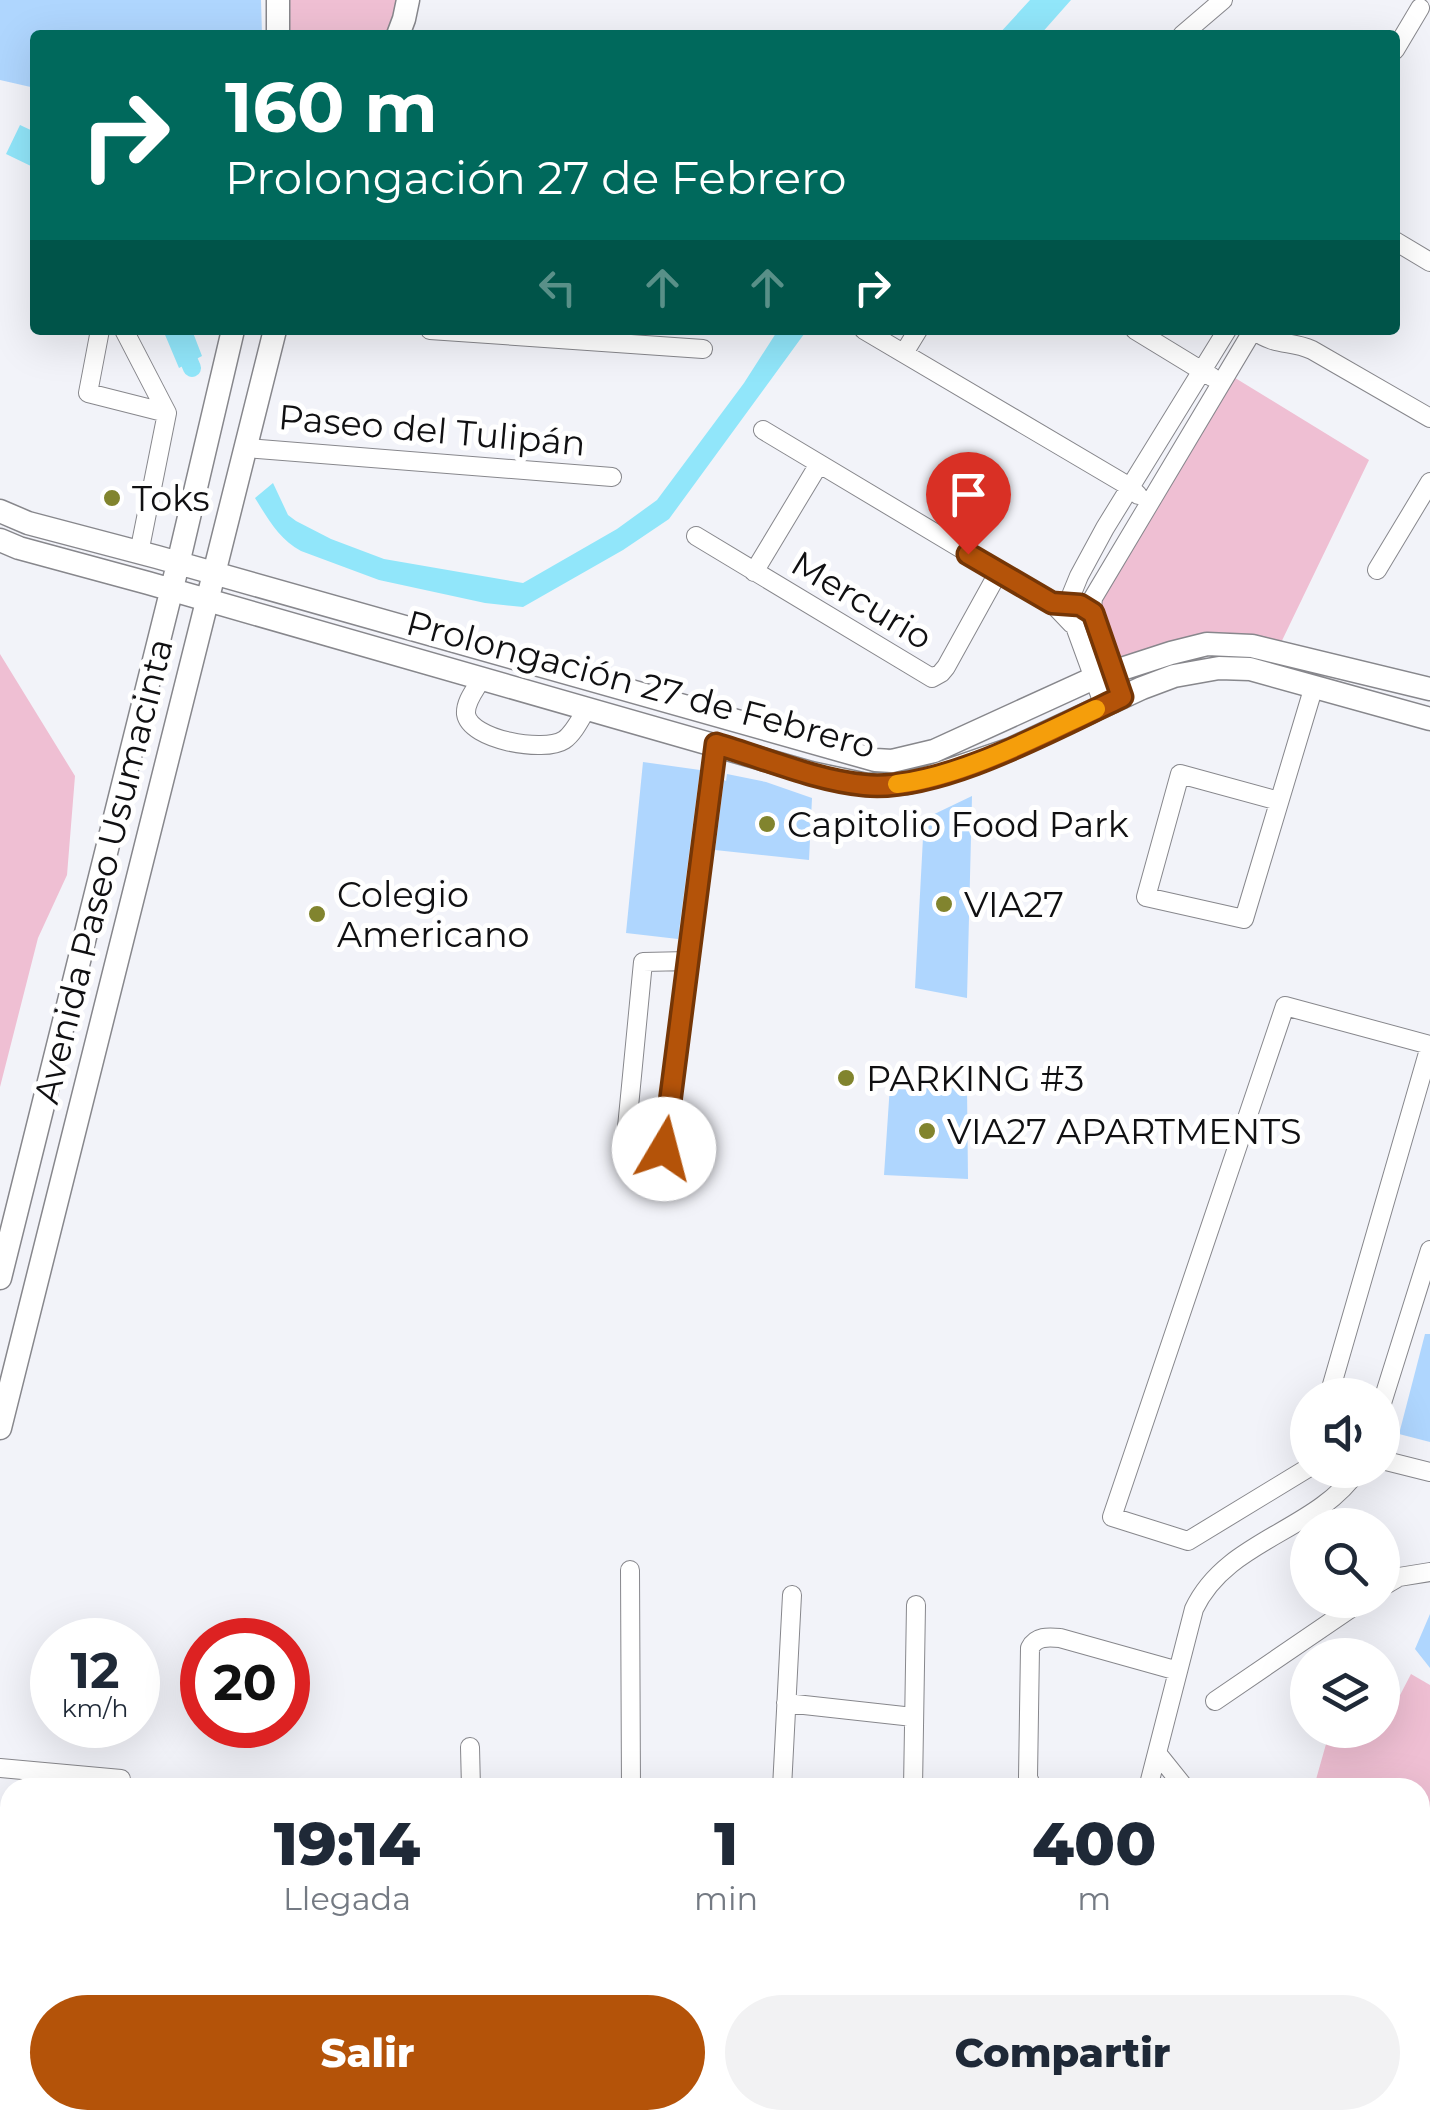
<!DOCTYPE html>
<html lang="es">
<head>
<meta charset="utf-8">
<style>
  :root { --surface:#fff; --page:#f2f2f3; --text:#1f2937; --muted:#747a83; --accent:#b45309 }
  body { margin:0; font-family:Montserrat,sans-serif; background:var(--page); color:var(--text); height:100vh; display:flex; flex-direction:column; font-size:38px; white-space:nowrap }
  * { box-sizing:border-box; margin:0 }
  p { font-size:32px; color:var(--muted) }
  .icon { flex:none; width:55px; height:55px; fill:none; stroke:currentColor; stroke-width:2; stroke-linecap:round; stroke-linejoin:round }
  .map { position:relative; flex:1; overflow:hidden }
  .side { position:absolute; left:0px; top:1778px; width:1430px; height:352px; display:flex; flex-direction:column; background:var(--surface); border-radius:30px 30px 0 0; box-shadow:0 10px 40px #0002 }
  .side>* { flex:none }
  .guide { position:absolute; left:30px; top:30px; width:1370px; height:305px; border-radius:10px; box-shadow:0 10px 40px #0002; background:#00695c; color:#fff; overflow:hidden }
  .fabs { position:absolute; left:1290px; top:1378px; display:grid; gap:20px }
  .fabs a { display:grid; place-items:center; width:110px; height:110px; border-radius:50%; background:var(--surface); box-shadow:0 10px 40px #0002; font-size:50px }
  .speed { position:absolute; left:30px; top:1618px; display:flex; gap:20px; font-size:50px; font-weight:700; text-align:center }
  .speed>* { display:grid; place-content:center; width:130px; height:130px; border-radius:50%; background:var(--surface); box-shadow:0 10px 40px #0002; line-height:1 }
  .speed small { font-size:25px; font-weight:400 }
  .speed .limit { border:15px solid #d22; background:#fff; color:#111 }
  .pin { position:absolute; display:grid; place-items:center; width:85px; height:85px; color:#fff; margin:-102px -42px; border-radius:50% 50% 50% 0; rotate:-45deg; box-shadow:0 0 10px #0007 }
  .pin .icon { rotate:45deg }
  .me { position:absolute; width:110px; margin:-55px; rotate:8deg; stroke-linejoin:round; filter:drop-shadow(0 0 8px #0008) }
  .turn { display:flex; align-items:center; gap:35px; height:210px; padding:0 30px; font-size:45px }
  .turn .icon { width:130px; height:130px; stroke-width:2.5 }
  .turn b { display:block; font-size:70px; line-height:85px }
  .lanes { display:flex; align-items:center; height:95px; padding:0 30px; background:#0003; justify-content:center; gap:50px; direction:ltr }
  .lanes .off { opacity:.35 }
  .eta { display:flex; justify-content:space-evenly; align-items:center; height:170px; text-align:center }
  .eta b { font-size:60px; font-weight:800; line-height:70px }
  .cta { display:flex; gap:20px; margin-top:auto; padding:20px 30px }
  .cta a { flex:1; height:115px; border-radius:60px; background:var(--accent); color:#fff; font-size:40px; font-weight:800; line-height:115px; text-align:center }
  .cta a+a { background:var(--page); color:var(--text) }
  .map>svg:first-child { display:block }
</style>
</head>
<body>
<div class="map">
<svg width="1430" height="2128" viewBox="0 0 1430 2128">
  <rect width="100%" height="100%" fill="#f2f3f9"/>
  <!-- green -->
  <path fill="#efbfd3" d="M 278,0 L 407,0 L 397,35 L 279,35 Z
    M 1227,373 L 1369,460 L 1276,653 L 1252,646 L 1114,672 L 1092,603 Z
    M 0,654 L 75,776 L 67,875 L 38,938 L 0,1087 Z
    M 1411,1674 L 1430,1685 L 1430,1818 L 1420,1815 L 1420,1788 L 1330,1788 L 1315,1783 L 1330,1730 L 1382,1730 L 1383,1704 L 1398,1699 Z
    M 759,2120 L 1076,2120 L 1072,2128 L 764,2128 Z"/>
  <!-- water -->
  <path fill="#91e6fa" d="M 1030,0 L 1071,0 L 1040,35 L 998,35 Z
    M 20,125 L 35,132 L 35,168 L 6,154 Z
    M 163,330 L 192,330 L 202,356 L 179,368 Z
    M 778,330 L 807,330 L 669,519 L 623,550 L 523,607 L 485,603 L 379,580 L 301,551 C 279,539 268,519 255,498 L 273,483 L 288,515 L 296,521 L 331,539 L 384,559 L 523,583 L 617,529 L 657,500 L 744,383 Z"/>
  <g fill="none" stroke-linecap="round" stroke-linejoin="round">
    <!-- canal -->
    <path stroke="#91e6fa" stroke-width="18" d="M 176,330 L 192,368"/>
  </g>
  <!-- building -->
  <path fill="#afd6fe" d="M 0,0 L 261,0 L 262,35 L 35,35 L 35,88 L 0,80 Z
    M 643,762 L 700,770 L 678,939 L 626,933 Z
    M 727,774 L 766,782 L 812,798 L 809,860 L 715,850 L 724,780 L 726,781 Z
    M 972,796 L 967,998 L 915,988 L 924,819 Z
    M 890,1085 L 967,1088 L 968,1179 L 884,1175 Z
    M 1425,1334 L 1430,1334 L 1430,1442 L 1399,1434 Z
    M 1430,1614 L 1430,1668 L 1415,1649 Z"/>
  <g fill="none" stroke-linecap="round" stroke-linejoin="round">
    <!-- minor casing -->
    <g stroke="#87878c" stroke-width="20">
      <path id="minor" d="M 1182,35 L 1223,0
        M 1395,50 L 1420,8
        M 1395,241 L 1430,262
        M 100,330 L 88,393 L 167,413
        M 124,330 L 167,413 L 139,553
        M 430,330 L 703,349
        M 864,330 L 1130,487 L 1138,495
        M 1135,330 L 1212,377
        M 1253,330 C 1277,347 1289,340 1312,350 L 1430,418
        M 904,353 L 918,330
        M 763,430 L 1052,603 L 1072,624
        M 246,448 L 612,477
        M 696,536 L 932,678 L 941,673 L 946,667 L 998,573
        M 1377,570 L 1430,482
        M 754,572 L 819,464
        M 482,678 C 476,689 465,701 466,714 C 470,740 544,753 564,740 C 574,733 581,718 587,708
        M 1122,697 L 1094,618 L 1092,608 L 1093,598 L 1253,330
        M 1104,706 L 1073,621 L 1070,598 L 1079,576 L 1105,528 L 1227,330
        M 1279,801 L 1180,774 L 1146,897 L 1244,919 L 1314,686
        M 688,961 L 643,962 L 625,1148 L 664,1149 L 716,744
        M 1329,1395 L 1430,1046
        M 1382,1403 L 1430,1250
        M 1382,1460 L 1430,1472
        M 1308,1468 L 1188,1541 L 1112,1517 L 1285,1006 L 1430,1045
        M 630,1570 L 631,1788
        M 1382,1587 L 1399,1577 L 1430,1572
        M 1215,1701 L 1363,1600
        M 786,1703 L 913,1717
        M 470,1747 L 471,1788
        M 1157,1753 L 1185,1788
        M 0,1768 L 121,1779
        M 782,1788 L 792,1595
        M 913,1788 L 916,1605
        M 1032,1788 L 1028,1777 L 1030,1648 C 1036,1636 1048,1637 1060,1638 L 1178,1671
        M 1148,1788 L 1194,1609 C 1227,1539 1316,1532 1358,1470
        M 0,1966 L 10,1967
        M 0,1987 L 10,1989
        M 0,2103 L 10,2118
        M 108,2120 L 114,2128
        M 294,2120 L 299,2128
        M 463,2120 L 468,2128
        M 638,2120 L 644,2128
        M 888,2120 L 899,2128
        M 1276,2120 L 1320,2128
        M 1072,2128 L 1076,2120"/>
    </g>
    <!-- major casing -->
    <g stroke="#87878c" stroke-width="25">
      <path id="major" d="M 278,0 L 278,35
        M 398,35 L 404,19 L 408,0
        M 0,511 L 28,523 L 157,557 L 875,760 L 892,761 L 934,751 L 1094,678 L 1171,653 L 1207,644 L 1252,646 L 1430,689
        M 0,540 L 19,548 L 148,583 L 811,773 L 867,785 L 906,783 L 927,778 L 1011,749 L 1142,688 L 1174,676 L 1219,668 L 1250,669 L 1430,719
        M 0,1278 L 178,564 L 233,330
        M 0,1428 L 275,330"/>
    </g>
    <!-- minor -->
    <use href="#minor" stroke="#fff" stroke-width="18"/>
    <!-- major -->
    <use href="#major" stroke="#fff" stroke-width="22"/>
  </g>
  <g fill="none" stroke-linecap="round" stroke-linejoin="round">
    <!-- route casing -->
    <g stroke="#753606" stroke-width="25">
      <path id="route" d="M 664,1149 L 716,744 C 764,758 814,780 864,785 C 939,793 1054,729 1122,697 L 1093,613 L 1080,605 L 1052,603 L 968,554"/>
    </g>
    <!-- route -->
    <use href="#route" stroke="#b45309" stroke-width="18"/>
    <!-- slow -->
    <path stroke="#f59e0b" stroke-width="18" d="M 897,784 C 963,776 1036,737 1096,709"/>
  </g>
  <!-- markers -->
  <g fill="#81842e" stroke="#fff" stroke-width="4">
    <circle cx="112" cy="498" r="10"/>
    <circle cx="767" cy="824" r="10"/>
    <circle cx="944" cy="904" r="10"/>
    <circle cx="317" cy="914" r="10"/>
    <circle cx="846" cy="1078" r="10"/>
    <circle cx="927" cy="1131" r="10"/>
  </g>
  <g text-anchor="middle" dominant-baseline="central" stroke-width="10" stroke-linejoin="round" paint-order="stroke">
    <!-- street labels -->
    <g font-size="35" fill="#101012" stroke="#fff">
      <text transform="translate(432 430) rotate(5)">Paseo del Tulipán</text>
      <text transform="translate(862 600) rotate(31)">Mercurio</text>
      <text transform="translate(641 684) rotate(15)">Prolongación 27 de Febrero</text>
      <text transform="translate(103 871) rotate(-76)">Avenida Paseo Usumacinta</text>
    </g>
    <!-- poi labels -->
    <g font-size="35" fill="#101012" stroke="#fff" text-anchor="start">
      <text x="132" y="498">Toks</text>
      <text x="787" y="824">Capitolio Food Park</text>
      <text x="337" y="894">Colegio<tspan x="337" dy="40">Americano</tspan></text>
      <text x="964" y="904">VIA27</text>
      <text x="866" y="1078">PARKING #3</text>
      <text x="947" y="1131">VIA27 APARTMENTS</text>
    </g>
  </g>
</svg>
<div class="fabs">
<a><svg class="icon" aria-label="sound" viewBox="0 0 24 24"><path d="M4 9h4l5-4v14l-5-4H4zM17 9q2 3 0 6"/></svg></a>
<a><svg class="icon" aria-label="search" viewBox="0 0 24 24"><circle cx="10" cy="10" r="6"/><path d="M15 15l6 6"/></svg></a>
<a><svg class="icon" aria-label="layers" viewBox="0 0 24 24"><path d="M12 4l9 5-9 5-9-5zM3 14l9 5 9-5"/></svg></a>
</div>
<div class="speed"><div>12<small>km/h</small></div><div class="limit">20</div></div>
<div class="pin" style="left:968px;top:554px;background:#d93025"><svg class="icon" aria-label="arrive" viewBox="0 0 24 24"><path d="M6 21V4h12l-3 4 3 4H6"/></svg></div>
<svg class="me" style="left:664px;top:1149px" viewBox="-20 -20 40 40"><circle r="19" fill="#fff"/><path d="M0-13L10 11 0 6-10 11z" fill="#b45309"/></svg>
<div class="guide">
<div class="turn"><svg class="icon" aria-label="right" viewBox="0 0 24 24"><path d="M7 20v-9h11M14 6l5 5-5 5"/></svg><div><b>160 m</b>Prolongación 27 de Febrero</div></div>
<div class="lanes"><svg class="icon off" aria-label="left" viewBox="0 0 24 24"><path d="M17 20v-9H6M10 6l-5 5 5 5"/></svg><svg class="icon off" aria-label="ahead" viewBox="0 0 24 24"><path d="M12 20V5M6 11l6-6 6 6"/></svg><svg class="icon off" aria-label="ahead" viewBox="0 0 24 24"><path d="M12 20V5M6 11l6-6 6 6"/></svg><svg class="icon" aria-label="right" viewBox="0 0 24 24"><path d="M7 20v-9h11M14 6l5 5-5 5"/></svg></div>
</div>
<section class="side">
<div class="eta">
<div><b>19:14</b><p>Llegada</p></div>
<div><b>1</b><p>min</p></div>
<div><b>400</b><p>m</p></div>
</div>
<div class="cta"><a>Salir</a><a>Compartir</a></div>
</section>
</div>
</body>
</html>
